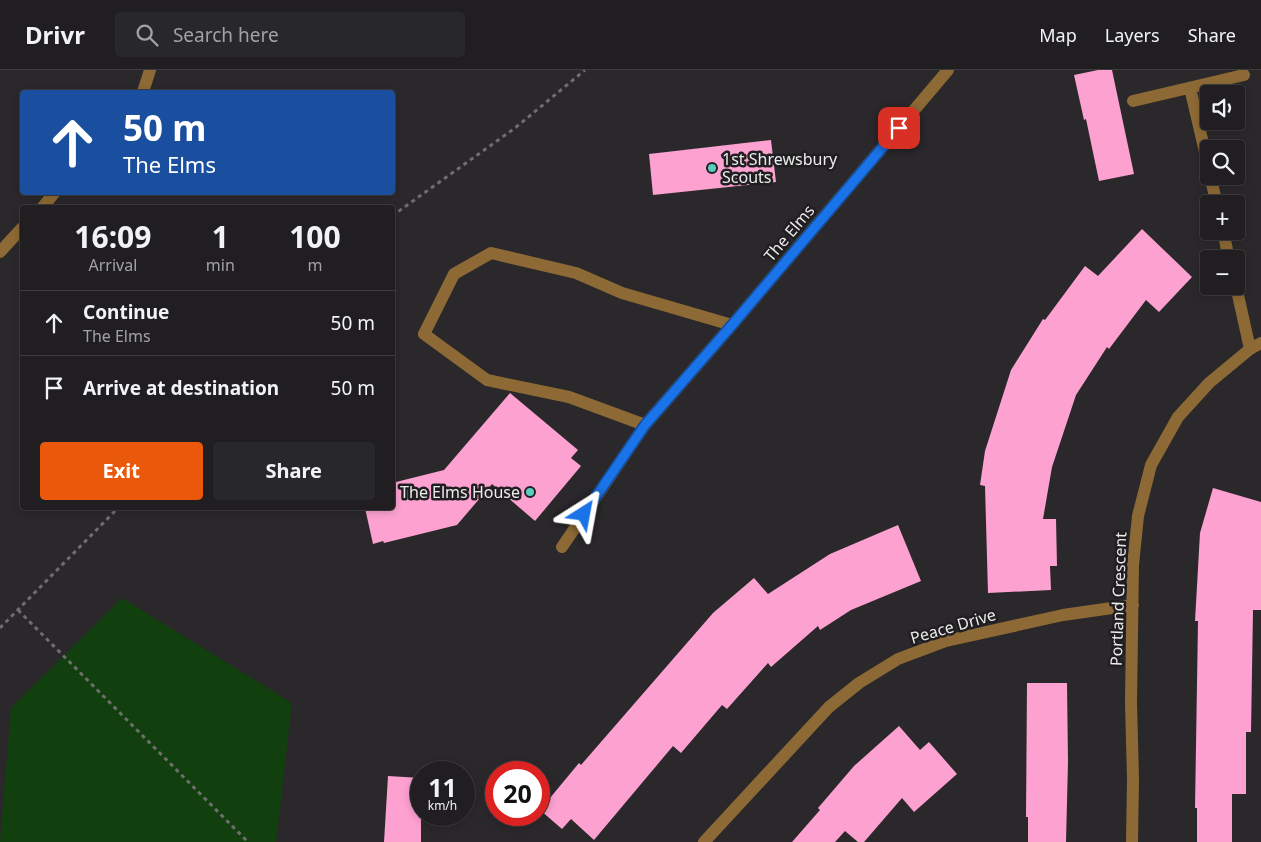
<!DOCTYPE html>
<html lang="en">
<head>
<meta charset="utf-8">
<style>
  :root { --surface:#201e20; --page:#282729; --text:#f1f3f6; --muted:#a2a2a5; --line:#3d3c3e; --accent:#ea580c }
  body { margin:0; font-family:"Noto Sans",sans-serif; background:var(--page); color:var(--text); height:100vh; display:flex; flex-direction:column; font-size:19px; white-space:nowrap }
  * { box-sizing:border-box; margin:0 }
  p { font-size:16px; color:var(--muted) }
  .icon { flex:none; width:28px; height:28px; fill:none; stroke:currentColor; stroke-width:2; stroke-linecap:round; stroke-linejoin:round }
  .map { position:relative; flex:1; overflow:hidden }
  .panel { position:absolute; left:20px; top:135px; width:375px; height:305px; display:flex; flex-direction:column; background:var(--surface); border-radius:5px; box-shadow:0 2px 8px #0003,0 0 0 1px var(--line) }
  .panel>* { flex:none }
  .hud { position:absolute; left:20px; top:20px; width:375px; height:105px; border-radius:5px; box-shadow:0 2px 8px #0003,0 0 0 1px var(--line); background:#1a4fa0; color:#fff; overflow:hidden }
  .controls { position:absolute; left:1200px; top:15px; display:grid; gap:10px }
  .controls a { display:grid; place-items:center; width:45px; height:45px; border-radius:5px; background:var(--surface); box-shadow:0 2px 8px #0003,0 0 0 1px var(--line); font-size:25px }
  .speed { position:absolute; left:410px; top:691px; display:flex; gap:10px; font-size:25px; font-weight:700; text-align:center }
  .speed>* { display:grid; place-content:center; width:65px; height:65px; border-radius:50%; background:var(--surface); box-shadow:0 2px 8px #0003,0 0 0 1px var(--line); line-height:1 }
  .speed small { font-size:12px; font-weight:400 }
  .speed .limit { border:8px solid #d22; background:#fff; color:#111 }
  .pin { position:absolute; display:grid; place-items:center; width:42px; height:42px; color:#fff; margin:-21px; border-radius:10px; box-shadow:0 2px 8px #0006 }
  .me { position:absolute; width:55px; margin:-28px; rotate:34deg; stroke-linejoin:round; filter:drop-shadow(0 0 4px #0008) }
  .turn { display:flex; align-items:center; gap:18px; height:105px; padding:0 20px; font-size:22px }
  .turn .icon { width:65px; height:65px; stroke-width:2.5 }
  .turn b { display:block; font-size:35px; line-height:42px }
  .eta { display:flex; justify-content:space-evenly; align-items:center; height:85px; text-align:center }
  .eta b { font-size:30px; font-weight:700; line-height:35px }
  .button { display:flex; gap:10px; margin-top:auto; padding:10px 20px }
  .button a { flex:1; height:58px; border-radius:5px; background:var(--accent); color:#fff; font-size:20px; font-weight:700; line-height:58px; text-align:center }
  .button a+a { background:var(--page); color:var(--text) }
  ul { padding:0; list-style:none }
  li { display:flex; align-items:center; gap:15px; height:65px; padding:0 20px; border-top:1px solid var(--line) }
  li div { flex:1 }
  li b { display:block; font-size:19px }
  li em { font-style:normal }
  header { display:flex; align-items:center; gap:30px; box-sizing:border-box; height:70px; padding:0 25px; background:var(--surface); border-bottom:1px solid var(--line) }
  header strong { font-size:24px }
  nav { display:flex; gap:28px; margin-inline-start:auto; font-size:18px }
  .search { width:350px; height:45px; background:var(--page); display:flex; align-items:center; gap:12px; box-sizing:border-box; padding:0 18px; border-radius:5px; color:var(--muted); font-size:19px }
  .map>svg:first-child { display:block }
</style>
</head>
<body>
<header>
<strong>Drivr</strong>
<div class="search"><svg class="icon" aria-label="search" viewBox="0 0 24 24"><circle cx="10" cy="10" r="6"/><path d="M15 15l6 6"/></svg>Search here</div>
<nav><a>Map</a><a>Layers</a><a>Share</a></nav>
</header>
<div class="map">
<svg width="1261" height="772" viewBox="0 0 1261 772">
  <rect width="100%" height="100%" fill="#2a282a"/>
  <!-- green -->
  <path fill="#123f0e" d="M 122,528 L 292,633 L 276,772 L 0,772 L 11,638 Z"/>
  <!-- building -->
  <path fill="#fda1d1" d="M 1098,0 L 1112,0 L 1134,104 L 1099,111 L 1086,49 L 1084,50 L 1074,5 Z
    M 771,70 L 776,112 L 653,125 L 649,84 Z
    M 1142,159 L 1192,207 L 1159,242 L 1146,230 L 1109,279 L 1107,277 L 1076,325 L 1052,397 L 1043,449 L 1056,449 L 1057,496 L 1050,496 L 1051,520 L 988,523 L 985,416 L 980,415 L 985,381 L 1011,300 L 1043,249 L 1045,250 L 1085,196 L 1098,206 Z
    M 510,323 L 578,380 L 571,388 L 581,396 L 535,451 L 492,414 L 457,455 L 384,473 L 383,471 L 373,474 L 365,438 L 392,438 L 392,413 L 444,400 Z
    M 1213,418 L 1261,432 L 1261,540 L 1253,540 L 1251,662 L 1246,662 L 1246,724 L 1232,724 L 1232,772 L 1197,772 L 1197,738 L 1195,738 L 1198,551 L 1195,551 L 1200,463 Z
    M 898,455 L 921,511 L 851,540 L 820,560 L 818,556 L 771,597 L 768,593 L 727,639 L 722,635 L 681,683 L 673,676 L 594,770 L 571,749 L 562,759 L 540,740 L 579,693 L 581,695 L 713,543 L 754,508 L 768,524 L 830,484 Z
    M 1027,613 L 1067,613 L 1068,692 L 1066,772 L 1028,772 L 1028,747 L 1026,747 Z
    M 899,656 L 920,680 L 929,672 L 957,704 L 914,742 L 902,728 L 864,772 L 858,772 L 845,761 L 835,772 L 792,772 L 820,740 L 818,738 L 854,696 Z
    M 388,706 L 421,708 L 421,772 L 384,772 Z"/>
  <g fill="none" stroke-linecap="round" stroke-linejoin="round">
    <!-- path -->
    <path stroke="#6f6e6f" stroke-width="3" stroke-dasharray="4 4" stroke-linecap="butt" d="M 392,146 L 515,58 L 585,0
      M 18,540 L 248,772
      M 0,558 L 118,438"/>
    <!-- minor -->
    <path stroke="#8d6a35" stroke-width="12" d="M 1190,18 L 1209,99
      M 143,22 L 150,0
      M 1133,31 L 1244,5
      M 1210,106 L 1217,134
      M 42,138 L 55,122
      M 1223,161 L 1229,189
      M 0,182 L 22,158
      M 1236,216 L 1250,279
      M 645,355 L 569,327 L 487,310 L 424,264 L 454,204 L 491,183 L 576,203 L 622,223 L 732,255
      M 562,477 L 645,355 L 732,255 L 948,0
      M 704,772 L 829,637 L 859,613 L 898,589 L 946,571 L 1063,545 L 1133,535
      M 1132,772 L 1133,709 L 1131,633 L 1133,495 L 1138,446 L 1151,395 L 1178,347 L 1209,313 L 1250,279 L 1261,273"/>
  </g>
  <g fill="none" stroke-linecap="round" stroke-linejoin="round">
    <!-- route casing -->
    <g stroke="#114b97" stroke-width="12">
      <path id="route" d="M 584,444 L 645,355 L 732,255 L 899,58"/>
    </g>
    <!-- route -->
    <use href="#route" stroke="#1a73e8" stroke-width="9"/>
  </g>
  <!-- markers -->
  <g fill="#5acebd" stroke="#201e20" stroke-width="2">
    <circle cx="712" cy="98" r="5"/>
    <circle cx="530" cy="422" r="5"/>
  </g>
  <g text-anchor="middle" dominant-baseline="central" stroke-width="5" stroke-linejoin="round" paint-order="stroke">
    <!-- poi labels -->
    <g font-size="16" fill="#ecebec" stroke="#201e20" text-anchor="start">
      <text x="722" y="89">1st Shrewsbury<tspan x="722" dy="18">Scouts</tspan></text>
      <text x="520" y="422" text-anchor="end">The Elms House</text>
    </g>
    <!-- street labels -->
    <g font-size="16" fill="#ecebec" stroke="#201e20">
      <text transform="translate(789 163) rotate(-50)">The Elms</text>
      <text transform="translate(1118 529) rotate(-88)">Portland Crescent</text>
      <text transform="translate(953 556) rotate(-16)">Peace Drive</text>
    </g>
  </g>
</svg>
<div class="controls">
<a><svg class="icon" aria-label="sound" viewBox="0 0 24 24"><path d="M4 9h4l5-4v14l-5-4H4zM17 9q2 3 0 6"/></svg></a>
<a><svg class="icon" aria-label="search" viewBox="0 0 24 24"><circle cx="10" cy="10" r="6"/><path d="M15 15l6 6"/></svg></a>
<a>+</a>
<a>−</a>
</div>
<div class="speed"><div>11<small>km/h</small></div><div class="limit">20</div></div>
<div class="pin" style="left:899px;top:58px;background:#d93025"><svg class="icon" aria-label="arrive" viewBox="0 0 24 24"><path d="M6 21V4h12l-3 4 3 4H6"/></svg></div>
<svg class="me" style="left:584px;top:444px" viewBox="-20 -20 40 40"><path d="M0-17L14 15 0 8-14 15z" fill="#1a73e8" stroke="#fff" stroke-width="4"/></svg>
<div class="hud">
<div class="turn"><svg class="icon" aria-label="ahead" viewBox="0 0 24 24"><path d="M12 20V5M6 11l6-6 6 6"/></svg><div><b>50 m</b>The Elms</div></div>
</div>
<section class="panel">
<div class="eta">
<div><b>16:09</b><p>Arrival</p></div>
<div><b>1</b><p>min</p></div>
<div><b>100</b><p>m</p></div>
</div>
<ul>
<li><svg class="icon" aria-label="ahead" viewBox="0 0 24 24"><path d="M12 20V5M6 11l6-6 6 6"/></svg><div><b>Continue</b><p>The Elms</p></div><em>50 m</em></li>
<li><svg class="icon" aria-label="arrive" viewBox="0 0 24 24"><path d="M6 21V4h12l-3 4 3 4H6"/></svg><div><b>Arrive at destination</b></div><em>50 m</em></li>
</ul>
<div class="button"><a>Exit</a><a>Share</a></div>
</section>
</div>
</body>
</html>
